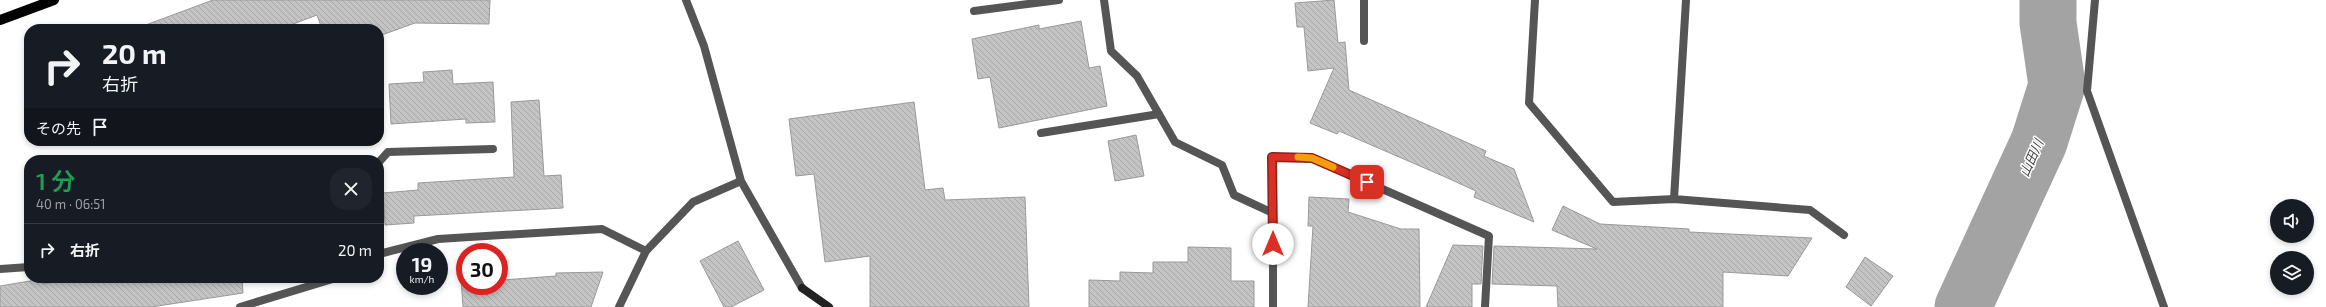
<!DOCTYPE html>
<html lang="ja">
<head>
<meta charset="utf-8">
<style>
  :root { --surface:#171b24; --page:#20242c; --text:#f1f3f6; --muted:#9ea1a6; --line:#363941 }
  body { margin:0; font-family:"Exo 2","Noto Sans JP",sans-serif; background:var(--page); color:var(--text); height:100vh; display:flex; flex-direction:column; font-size:15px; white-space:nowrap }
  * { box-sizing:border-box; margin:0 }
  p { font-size:13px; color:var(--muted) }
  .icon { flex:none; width:22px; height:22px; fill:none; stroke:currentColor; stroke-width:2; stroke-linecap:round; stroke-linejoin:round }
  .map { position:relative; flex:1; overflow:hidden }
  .drawer { position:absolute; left:24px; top:155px; width:360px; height:128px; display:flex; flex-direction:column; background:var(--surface); border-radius:16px; box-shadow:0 2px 6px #0003 }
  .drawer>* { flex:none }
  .guide { position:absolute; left:24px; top:24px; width:360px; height:122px; border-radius:16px; box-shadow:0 2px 6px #0003; background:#171b24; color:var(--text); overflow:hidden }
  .fabs { position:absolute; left:2270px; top:199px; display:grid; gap:8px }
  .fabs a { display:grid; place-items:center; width:44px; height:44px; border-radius:50%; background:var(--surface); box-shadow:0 2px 6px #0003; font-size:20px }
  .speed { position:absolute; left:396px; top:243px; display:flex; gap:8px; font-size:20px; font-weight:700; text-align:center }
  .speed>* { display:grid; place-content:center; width:52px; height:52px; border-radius:50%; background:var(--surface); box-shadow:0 2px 6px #0003; line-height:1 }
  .speed small { font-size:10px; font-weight:400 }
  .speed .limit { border:6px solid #d22; background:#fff; color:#111 }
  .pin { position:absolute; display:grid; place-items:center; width:34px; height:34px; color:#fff; margin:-17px; border-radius:8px; box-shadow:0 2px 6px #0006 }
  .me { position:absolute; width:44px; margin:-22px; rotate:0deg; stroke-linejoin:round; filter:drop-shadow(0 0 3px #0008) }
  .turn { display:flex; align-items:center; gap:14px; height:84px; padding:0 12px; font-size:18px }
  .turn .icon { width:52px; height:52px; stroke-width:2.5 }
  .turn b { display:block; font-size:28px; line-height:34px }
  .then { display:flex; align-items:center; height:38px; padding:0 12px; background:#0003; gap:8px; font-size:15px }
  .round { display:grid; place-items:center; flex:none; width:42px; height:42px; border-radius:16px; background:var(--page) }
  .overview { display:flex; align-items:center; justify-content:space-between; height:68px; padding:0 12px }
  h1 { font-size:24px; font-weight:600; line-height:30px; color:#1e9e55 }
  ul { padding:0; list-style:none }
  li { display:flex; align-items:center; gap:12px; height:52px; padding:0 12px; border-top:1px solid var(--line) }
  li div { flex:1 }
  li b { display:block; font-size:15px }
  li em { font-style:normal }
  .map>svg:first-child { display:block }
</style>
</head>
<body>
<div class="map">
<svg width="2326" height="307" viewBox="0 0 2326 307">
  <defs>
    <pattern id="building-back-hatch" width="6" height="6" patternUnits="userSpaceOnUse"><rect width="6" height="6" fill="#c4c4c4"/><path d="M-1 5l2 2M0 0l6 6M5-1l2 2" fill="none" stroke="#a7a7a7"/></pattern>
  </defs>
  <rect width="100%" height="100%" fill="#fff"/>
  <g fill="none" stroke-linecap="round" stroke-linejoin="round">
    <!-- river -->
    <path stroke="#a3a3a3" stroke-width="57" d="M 1963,307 L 2039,142 L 2057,85 L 2048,23 L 2048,0"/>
  </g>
  <!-- building -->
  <path fill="url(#building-back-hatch)" stroke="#999" d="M 213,0 L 490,0 L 489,24 L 415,23 L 379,36 L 379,29 L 322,29 L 317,15 L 280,29 L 143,29 L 143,26 Z
    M 1334,0 L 1338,43 L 1345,42 L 1349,90 L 1486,151 L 1484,156 L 1514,169 L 1534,222 L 1474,197 L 1476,191 L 1443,176 L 1339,131 L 1337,134 L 1310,123 L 1334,68 L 1308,71 L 1304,27 L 1297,27 L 1295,3 Z
    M 1081,21 L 1089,68 L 1100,66 L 1107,106 L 999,128 L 990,77 L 978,79 L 972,39 L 1039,25 L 1039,29 Z
    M 452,70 L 453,84 L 493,82 L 495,122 L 466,123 L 466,119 L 391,124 L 389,84 L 424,82 L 423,72 Z
    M 539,100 L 544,176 L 561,175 L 563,208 L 414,216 L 414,223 L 385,225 L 383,193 L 418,190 L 418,183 L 514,177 L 511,102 Z
    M 914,102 L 925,190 L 943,188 L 945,200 L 1025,197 L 1029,307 L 870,307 L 870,256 L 825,262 L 814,174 L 796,176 L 789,119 Z
    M 1136,135 L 1144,176 L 1115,181 L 1108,141 Z
    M 1309,197 L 1349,199 L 1348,212 L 1401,229 L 1419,229 L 1420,307 L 1308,307 L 1313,226 L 1308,226 Z
    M 1563,206 L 1600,224 L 1689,229 L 1689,232 L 1812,238 L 1788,276 L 1723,272 L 1723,307 L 1558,307 L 1557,286 L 1492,284 L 1494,246 L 1597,249 L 1552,230 Z
    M 738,241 L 764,290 L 731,307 L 724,307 L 700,261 Z
    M 1453,245 L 1483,246 L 1481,284 L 1472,284 L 1472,307 L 1426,307 Z
    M 1188,247 L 1231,248 L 1231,281 L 1254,281 L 1254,307 L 1089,307 L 1089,280 L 1120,281 L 1120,272 L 1153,273 L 1153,262 L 1188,262 Z
    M 1865,257 L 1893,276 L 1871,306 L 1846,287 Z
    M 603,272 L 591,307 L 463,307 L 461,279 L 465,279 L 465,286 L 499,286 L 499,277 L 503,277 L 503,280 L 556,276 L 556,273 Z
    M 82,278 L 242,278 L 243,293 L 151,307 L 0,307 L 0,286 L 42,279 L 42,284 Z"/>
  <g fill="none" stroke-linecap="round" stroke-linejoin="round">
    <!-- street -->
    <path stroke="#555" stroke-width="8" d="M 686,0 L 704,46 L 741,181 L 802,288
      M 1104,0 L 1111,51 L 1137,76 L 1175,142 L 1222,165 L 1234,195 L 1273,213
      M 1364,0 L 1364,41
      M 1535,0 L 1529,103 L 1613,202 L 1674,199 L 1810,210 L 1844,235
      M 2095,0 L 2087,91 L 2164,307
      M 974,11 L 1059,0
      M 1041,133 L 1159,114
      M 379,162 L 388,152 L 493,149
      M 1674,199 L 1686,0
      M 379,254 L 438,239 L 602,229 L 646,251
      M 0,269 L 29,267
      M 240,307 L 336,278
      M 619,307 L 646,251 L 693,202 L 741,181
      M 1273,307 L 1273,157 L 1312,158 L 1489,236 L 1485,307"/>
    <!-- secondary -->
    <path stroke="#222" stroke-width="8" d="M 802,288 L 829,307"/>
    <!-- primary -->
    <path stroke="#000" stroke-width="10" d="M 0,20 L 54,0"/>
  </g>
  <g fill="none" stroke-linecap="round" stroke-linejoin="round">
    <!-- route casing -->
    <g stroke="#8d1f18" stroke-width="10">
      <path id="route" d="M 1273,244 L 1272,157 L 1312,158 L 1367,182"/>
    </g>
    <!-- route -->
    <use href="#route" stroke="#d93025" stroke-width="7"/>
    <!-- slow -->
    <path stroke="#f59e0b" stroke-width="7" d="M 1298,157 L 1312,158 L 1333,167"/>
  </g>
  <g text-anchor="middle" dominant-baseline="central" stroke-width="3" stroke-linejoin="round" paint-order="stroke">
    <!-- water labels -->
    <g font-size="13" font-style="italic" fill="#444" stroke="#fff">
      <text transform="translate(2031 158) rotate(-66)">山田川</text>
    </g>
  </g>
</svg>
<div class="fabs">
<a><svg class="icon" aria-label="sound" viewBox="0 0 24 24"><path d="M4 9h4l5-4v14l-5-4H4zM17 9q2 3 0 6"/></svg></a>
<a><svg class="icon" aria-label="layers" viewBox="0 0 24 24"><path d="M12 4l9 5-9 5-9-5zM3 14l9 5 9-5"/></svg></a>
</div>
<div class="speed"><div>19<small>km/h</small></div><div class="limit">30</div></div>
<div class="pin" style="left:1367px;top:182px;background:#d93025"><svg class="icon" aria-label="arrive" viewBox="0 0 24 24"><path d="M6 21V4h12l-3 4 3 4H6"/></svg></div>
<svg class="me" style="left:1273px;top:244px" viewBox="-20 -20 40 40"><circle r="19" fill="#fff"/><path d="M0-13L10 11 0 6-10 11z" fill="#d93025"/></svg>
<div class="guide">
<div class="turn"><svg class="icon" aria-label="right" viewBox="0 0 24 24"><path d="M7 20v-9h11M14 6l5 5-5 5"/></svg><div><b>20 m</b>右折</div></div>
<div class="then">その先<svg class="icon" aria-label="arrive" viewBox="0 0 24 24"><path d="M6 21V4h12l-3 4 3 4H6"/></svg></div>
</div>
<section class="drawer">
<div class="overview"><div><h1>1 分</h1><p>40 m · 06:51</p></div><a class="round"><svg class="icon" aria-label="close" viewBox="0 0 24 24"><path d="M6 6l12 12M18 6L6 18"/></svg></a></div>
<ul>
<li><svg class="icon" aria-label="right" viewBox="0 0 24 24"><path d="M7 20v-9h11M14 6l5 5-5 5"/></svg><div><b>右折</b></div><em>20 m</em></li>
</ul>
</section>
</div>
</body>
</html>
